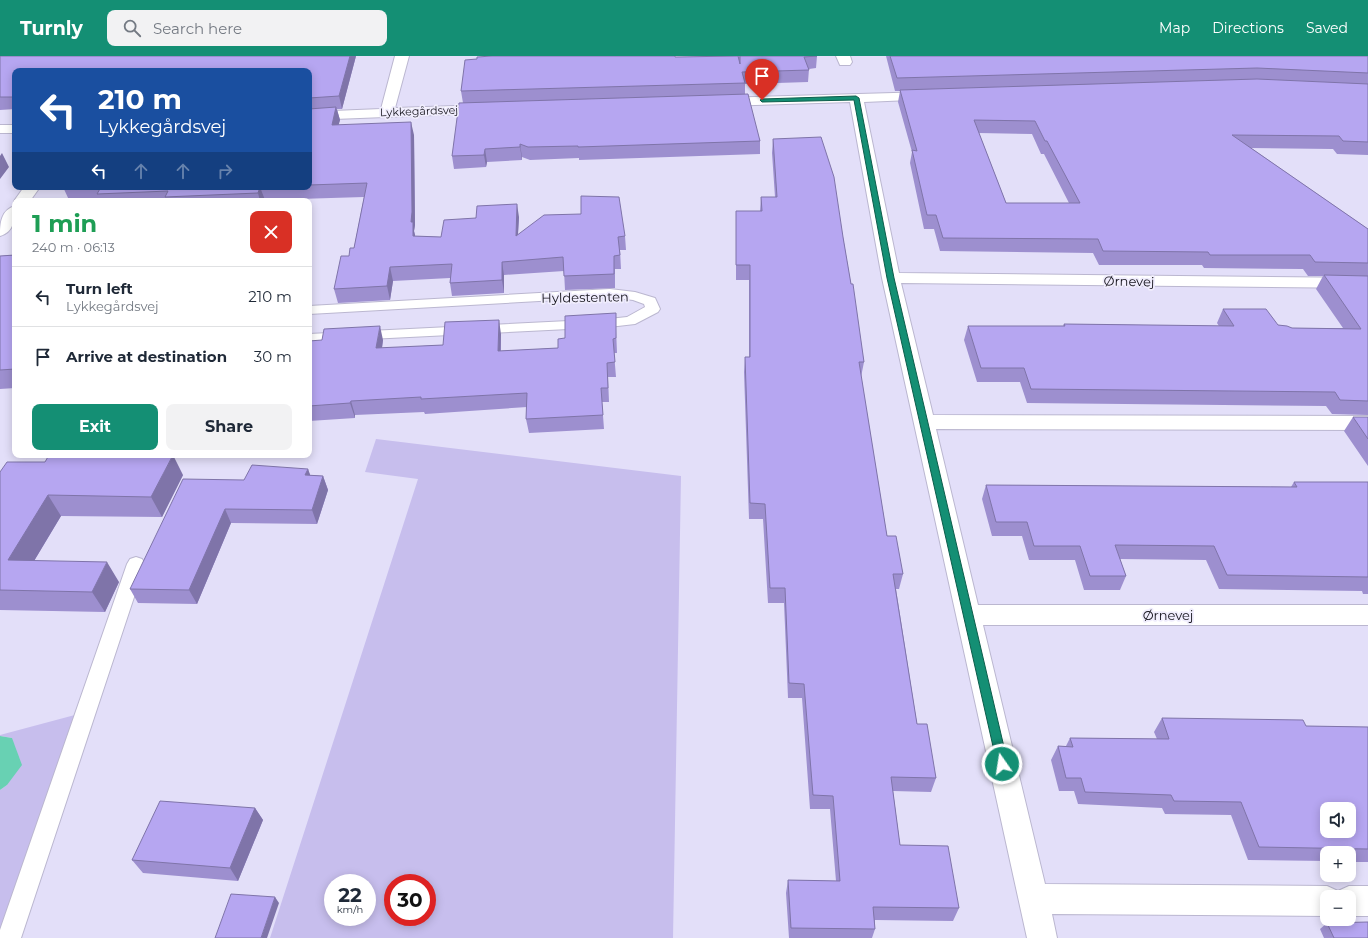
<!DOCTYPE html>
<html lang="en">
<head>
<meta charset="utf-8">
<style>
  :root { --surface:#fff; --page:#f2f2f3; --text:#1f2937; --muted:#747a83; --line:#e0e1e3; --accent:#148f74 }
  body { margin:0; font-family:Montserrat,sans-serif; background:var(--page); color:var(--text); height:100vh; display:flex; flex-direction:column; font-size:15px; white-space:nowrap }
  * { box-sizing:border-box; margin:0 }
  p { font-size:13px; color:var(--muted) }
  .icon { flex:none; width:22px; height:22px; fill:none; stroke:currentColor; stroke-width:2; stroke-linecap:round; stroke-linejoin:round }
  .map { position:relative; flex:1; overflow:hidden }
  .details { position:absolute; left:12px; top:142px; width:300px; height:260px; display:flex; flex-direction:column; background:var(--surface); border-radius:8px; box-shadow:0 2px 10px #0003 }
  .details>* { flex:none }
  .top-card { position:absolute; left:12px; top:12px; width:300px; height:122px; border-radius:8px; box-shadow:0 2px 10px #0003; background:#1a4fa0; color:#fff; overflow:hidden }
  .fabs { position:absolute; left:1320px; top:746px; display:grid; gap:8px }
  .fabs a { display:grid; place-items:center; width:36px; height:36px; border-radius:8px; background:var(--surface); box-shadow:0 2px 10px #0003; font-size:20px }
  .speed { position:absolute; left:324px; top:818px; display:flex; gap:8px; font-size:20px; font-weight:700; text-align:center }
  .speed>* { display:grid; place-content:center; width:52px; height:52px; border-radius:50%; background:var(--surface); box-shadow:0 2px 10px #0003; line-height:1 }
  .speed small { font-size:10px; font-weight:400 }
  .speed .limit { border:6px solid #d22; background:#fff; color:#111 }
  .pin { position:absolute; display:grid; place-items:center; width:34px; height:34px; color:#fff; margin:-41px -17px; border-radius:50% 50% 50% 0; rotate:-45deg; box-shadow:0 0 4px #0007 }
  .pin .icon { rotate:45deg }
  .me { position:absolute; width:44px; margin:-22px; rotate:347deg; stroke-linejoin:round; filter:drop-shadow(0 0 3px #0008) }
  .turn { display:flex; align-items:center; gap:14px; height:84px; padding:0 20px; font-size:18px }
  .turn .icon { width:52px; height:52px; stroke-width:2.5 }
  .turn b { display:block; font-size:28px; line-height:34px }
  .lanes { display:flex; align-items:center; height:38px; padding:0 20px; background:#0003; justify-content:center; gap:20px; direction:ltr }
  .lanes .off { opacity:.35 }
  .round { display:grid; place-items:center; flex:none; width:42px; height:42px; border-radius:8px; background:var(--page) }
  .head { display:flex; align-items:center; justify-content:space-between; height:68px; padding:0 20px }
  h1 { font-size:24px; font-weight:700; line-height:30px; color:#1e9e55 }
  .action { display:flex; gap:8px; margin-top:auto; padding:8px 20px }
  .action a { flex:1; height:46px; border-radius:8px; background:var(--accent); color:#fff; font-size:16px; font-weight:700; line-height:46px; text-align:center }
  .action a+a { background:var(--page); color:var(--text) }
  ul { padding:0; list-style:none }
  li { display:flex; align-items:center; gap:12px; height:60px; padding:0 20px; border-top:1px solid var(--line) }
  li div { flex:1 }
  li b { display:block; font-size:15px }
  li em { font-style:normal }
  header { display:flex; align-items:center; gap:24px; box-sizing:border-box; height:56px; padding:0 20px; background:var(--accent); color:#fff }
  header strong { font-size:19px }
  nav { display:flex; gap:22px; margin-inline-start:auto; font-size:14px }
  .search { width:280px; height:36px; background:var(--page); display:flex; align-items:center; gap:10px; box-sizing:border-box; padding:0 14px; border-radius:8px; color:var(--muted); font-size:15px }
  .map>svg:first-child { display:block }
</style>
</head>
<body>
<header>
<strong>Turnly</strong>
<div class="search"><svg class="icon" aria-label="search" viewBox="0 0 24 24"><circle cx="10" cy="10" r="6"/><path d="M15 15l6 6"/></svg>Search here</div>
<nav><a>Map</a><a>Directions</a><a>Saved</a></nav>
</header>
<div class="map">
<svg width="1368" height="882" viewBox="0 0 1368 882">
  <rect width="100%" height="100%" fill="#e3dff9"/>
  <!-- green -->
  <path fill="#c7beed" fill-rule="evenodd" d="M 376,383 L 681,420 L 673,882 L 270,882 L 418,423 L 365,416 ZM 333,827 L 367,827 L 367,861 L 333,861 ZM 393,827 L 427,827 L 427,861 L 393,861 Z
    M 86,656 L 0,882 L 0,734 L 7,729 L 12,682 L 0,680 L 0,679 Z"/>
  <!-- water -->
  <path fill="#68d1b3" d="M 0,680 L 12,682 L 22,709 L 7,729 L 0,734 Z"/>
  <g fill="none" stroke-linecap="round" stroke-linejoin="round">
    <!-- lane casing -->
    <g stroke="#bbb7d0" stroke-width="2">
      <path id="lane" d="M 610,233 L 635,236 L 655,242 L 660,253 L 658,256 L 635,268 L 609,271 L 309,286 L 309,278 L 609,263 L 627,261 L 645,251 L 644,248 L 633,244 L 610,241 L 309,258 L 309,250 Z
        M 136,501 L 142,503 L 145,508 L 21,882 L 0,882 L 0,874 L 127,508 L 130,503 Z"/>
    </g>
    <!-- street casing -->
    <g stroke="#bbb7d0" stroke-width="2">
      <path id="street" d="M 395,0 L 409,0 L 395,52 L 487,49 L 492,50 L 494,53 L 492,56 L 487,57 L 309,64 L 309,56 L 381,53 Z
        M 836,0 L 850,0 L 852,6 L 850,9 L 840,9 Z
        M 929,36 L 934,37 L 936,40 L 934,43 L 864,46 L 899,217 L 1368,222 L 1368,232 L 901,227 L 933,359 L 1368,360 L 1368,374 L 936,373 L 978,549 L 1368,549 L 1368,569 L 983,569 L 1045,828 L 1327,830 L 1338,835 L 1349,830 L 1368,830 L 1368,860 L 1349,860 L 1349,841 L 1327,841 L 1327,860 L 1052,858 L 1057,882 L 1027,882 L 882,222 L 850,46 L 720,50 L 715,49 L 713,46 L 715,43 L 720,42 Z
        M 0,69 L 15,69 L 15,77 L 0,77 Z
        M 24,131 L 40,131 L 30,145 L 15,145 L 15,146 L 14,145 Z
        M 15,150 C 15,163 14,176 0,180 C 0,167 1,154 15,150 Z"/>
    </g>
    <!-- lane -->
    <use href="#lane" fill="#fff" fill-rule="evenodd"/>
    <!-- street -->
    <use href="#street" fill="#fff" fill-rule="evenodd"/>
  </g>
  <!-- wall -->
  <path fill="#9d8fcf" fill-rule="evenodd" d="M 0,0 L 356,0 L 342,53 L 337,53 L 340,64 L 338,69 L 414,79 L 415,169 L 414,175 L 415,180 L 441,181 L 519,161 L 518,178 L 625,180 L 626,194 L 620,194 L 621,213 L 615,213 L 615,232 L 565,234 L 564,215 L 504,219 L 504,237 L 452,240 L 450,227 L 450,222 L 393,225 L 390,244 L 338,247 L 334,233 L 349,200 L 354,192 L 364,141 L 265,144 L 264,145 L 100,145 L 100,143 L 69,144 L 63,131 L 309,131 L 309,15 L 15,15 L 15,53 L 0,54 Z
    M 738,0 L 817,0 L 816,12 L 809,13 L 808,26 L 745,28 L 745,38 L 760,85 L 760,98 L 579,104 L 579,102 L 530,104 L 522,101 L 522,104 L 487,106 L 486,111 L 454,113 L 452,100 L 463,47 L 461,35 L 675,1 Z
    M 886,0 L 1368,0 L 1368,99 L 1337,98 L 1333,93 L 1251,92 L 1368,173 L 1368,359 L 1332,358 L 1326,350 L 1027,347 L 1020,326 L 977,326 L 964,284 L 968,270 L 1063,270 L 1064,268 L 1219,270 L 1217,267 L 1223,253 L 1278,269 L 1292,272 L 1343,272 L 1316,233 L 1323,220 L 1308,220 L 1303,213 L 1204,212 L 1202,209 L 1099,209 L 1093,197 L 940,195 L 934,173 L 924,173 L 910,107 L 912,96 L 898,46 L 900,35 L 895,35 ZM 979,77 L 1032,78 L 1041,98 L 1044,98 L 1069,147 L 1006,147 Z
    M 773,83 L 843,181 L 864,306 L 861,321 L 887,480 L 903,518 L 899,533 L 896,533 L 917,668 L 936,722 L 931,736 L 893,735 L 900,789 L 959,852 L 953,865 L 875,864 L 875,873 L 872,882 L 789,882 L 786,837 L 788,824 L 836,825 L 830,753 L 810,753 L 802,642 L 788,642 L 784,547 L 768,547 L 763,463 L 749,463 L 744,316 L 745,301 L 749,301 L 749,224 L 736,224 L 736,155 L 760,155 L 761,141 L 775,141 L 772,97 Z
    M 15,199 L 15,332 L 0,333 L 0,200 Z
    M 616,272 L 617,297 L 614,297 L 616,321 L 608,321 L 609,346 L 602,346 L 604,373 L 529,377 L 526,363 L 527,351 L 425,358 L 424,356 L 355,359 L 355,362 L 309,365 L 309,285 L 383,284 L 382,292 L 443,289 L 501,278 L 501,295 L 558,292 L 565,282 Z
    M 1353,361 L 1368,361 L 1368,410 L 1344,375 Z
    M 308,413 L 310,419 L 323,420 L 328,434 L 317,468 L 231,467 L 197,548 L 138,547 L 130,533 L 244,424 Z
    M 0,416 L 183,419 L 162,461 L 61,460 L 34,505 L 119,526 L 105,556 L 0,554 Z
    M 1294,426 L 1368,426 L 1368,538 L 1363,538 L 1362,535 L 1219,533 L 1206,504 L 1120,503 L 1126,520 L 1120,534 L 1084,534 L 1075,504 L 1029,504 L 1022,480 L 992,480 L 982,443 L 986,429 L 1291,431 Z
    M 1162,662 L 1306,670 L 1368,671 L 1368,806 L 1349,806 L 1349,797 L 1327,797 L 1327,805 L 1248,804 L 1231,759 L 1165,758 L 1162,752 L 1078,748 L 1074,735 L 1059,735 L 1051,704 L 1058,690 L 1066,690 L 1070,682 L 1157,683 L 1154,676 Z
    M 255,752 L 263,764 L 238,825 L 143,817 L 132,804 Z
    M 1327,867 L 1368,882 L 1324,882 L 1320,873 Z"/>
  <!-- shaded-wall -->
  <path fill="#7f74a9" d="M 350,0 L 356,0 L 342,53 L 339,40 Z
    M 336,51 L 340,64 L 335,82 L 332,69 Z
    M 411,66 L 414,79 L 415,169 L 414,175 L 415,179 L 416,193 L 411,166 Z
    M 520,88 L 522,101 L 522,104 L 520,91 Z
    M 485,93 L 487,106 L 486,111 L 484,99 Z
    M 2,97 L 9,111 L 0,123 L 0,100 Z
    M 260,131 L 265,144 L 264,145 L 260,145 L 258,137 Z
    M 517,148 L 519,161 L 517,193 L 516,180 Z
    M 502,206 L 504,219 L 504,237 L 502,224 Z
    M 390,211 L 393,225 L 390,244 L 387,230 Z
    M 499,264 L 501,278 L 500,310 L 498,295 Z
    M 380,270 L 383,284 L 380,306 L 376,292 Z
    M 351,345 L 355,359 L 355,362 L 350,347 Z
    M 173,399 L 183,419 L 162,461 L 151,441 Z
    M 308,413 L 313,427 L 305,419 Z
    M 323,420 L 328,434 L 317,468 L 312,454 Z
    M 48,439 L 61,460 L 22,525 L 8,504 Z
    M 225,453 L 231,467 L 197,548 L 189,534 Z
    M 107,506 L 119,526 L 105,556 L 92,536 Z
    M 255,752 L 263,764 L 238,825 L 230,812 Z
    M 275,841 L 279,847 L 267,882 L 261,882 Z"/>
  <!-- building -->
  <path fill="#b6a6f1" stroke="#7f74a9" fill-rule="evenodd" d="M 0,0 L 350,0 L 339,40 L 309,42 L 309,15 L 15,15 L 15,41 L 0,41 Z
    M 492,0 L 675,0 L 675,1 L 738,0 L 740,8 L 740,0 L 817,0 L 804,1 L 809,14 L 742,16 L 745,27 L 461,35 L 465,4 L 477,3 L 477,1 Z
    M 890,0 L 1368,0 L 1368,17 L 1257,12 L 897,22 Z
    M 1257,23 L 1368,28 L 1368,86 L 1343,85 L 1339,80 L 1232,79 L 1368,173 L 1368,207 L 1315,206 L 1310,199 L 1210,199 L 1208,196 L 1103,195 L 1098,183 L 943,182 L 936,159 L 927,159 L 912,94 L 917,95 L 900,34 ZM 974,64 L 1035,65 L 1045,85 L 1047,85 L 1080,147 L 1006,147 Z
    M 748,38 L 760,85 L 578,91 L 578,90 L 528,91 L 520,88 L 520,91 L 485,93 L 484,99 L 452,100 L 459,47 Z
    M 336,51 L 332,69 L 411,66 L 412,156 L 411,166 L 413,166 L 413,180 L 441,181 L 444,164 L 476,162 L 477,150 L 517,148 L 516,180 L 544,159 L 581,158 L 581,140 L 619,141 L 625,180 L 618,181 L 620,199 L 614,200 L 614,218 L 564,220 L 563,201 L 502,206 L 502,224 L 450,227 L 452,208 L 390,211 L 387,230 L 334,233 L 341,200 L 349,200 L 350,192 L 354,192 L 367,127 L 309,129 L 309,53 Z
    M 821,81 L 834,121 L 843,181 L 851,228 L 853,228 L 864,306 L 859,306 L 887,480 L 896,480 L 903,518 L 893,518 L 917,668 L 927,668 L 936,722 L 891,721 L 900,789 L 948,790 L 959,852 L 873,851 L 875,873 L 791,872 L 788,824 L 840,825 L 833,740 L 813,739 L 804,628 L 789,627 L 785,532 L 770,532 L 765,448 L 750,447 L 745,301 L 750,301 L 750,209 L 736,209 L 736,155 L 762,155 L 761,141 L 777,141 L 773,83 Z
    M 101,131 L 265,131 L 260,131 L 258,137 L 165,141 L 168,135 L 97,138 Z
    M 15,199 L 15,313 L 0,314 L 0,200 Z
    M 1324,219 L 1368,220 L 1368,345 L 1340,344 L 1335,336 L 1031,333 L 1024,312 L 981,312 L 968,270 L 1065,270 L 1064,268 L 1234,270 L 1223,253 L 1266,253 L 1278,269 L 1287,270 L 1292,272 L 1361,273 Z
    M 616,257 L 616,282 L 613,283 L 615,306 L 607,307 L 608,332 L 601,332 L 603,359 L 526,363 L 527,337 L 421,343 L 421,341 L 351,345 L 350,347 L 309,350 L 309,285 L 322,284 L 324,273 L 380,270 L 376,292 L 443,289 L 445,266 L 499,264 L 498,295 L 558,292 L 558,283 L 565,282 L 565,260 Z
    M 1353,361 L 1368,361 L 1368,383 Z
    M 49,399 L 173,399 L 151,441 L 48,439 L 8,504 L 107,506 L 92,536 L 0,534 L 0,416 L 7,406 L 45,406 Z
    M 252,409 L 308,413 L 305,419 L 323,420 L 312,454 L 225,453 L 189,534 L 130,533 L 183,423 L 244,424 Z
    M 1294,426 L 1368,426 L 1368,521 L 1227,519 L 1214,490 L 1115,489 L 1126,520 L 1090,520 L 1080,490 L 1034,490 L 1027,466 L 996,466 L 986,429 L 1297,431 Z
    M 1162,662 L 1303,664 L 1306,670 L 1368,671 L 1368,793 L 1259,791 L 1241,746 L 1174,745 L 1171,739 L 1085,736 L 1081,722 L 1066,722 L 1058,690 L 1073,691 L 1070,682 L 1169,683 ZM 1327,753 L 1349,753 L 1349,775 L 1327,775 Z
    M 160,745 L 255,752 L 230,812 L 132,804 Z
    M 231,838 L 275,841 L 261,882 L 215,882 Z
    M 1368,866 L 1368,882 L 1334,882 L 1327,867 Z"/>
  <!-- route -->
  <path fill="#148f74" stroke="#0d5d4b" d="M 856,40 L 859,42 L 894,222 L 1008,708 L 1007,712 L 1002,713 L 998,712 L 997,708 L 887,222 L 854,44 L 762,46 L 760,44 L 762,43 Z"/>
  <g text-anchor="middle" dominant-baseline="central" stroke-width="3.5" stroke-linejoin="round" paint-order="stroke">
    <!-- far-street labels -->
    <g font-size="11" fill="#15141c" stroke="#f0edfd">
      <text transform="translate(419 55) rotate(-2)">Lykkegårdsvej</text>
    </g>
    <!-- street labels -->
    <g font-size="13" fill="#15141c" stroke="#f0edfd">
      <text transform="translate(1129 225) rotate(1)">Ørnevej</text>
      <text transform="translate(585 241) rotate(-1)">Hyldestenten</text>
      <text x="1168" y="559">Ørnevej</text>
    </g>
  </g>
</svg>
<div class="fabs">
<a><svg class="icon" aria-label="sound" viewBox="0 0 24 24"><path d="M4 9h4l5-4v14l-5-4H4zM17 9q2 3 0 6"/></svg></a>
<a>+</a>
<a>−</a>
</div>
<div class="speed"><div>22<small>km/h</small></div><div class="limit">30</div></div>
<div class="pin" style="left:762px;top:44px;background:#d93025"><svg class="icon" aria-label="arrive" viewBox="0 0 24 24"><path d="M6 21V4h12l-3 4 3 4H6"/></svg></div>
<svg class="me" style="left:1002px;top:708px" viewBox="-20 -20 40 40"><circle r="17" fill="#148f74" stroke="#fff" stroke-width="3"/><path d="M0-11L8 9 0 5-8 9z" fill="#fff"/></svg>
<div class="top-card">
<div class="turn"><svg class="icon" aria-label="left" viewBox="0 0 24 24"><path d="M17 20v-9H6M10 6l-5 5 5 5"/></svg><div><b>210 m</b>Lykkegårdsvej</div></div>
<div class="lanes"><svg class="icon" aria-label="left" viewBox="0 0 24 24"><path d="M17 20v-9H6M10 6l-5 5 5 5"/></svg><svg class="icon off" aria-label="ahead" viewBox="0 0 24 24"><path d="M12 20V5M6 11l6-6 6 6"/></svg><svg class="icon off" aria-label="ahead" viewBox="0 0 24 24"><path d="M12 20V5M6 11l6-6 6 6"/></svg><svg class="icon off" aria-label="right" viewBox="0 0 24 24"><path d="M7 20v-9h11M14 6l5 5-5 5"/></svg></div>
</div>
<section class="details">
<div class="head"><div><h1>1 min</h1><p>240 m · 06:13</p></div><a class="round" style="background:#d93025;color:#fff"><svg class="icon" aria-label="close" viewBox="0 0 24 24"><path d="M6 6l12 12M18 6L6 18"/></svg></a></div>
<ul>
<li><svg class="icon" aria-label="left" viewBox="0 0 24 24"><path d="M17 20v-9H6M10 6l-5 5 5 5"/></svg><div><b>Turn left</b><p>Lykkegårdsvej</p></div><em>210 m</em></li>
<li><svg class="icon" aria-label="arrive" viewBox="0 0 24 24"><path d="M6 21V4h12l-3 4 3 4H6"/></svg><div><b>Arrive at destination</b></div><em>30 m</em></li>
</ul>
<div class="action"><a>Exit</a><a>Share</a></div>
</section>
</div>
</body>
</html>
